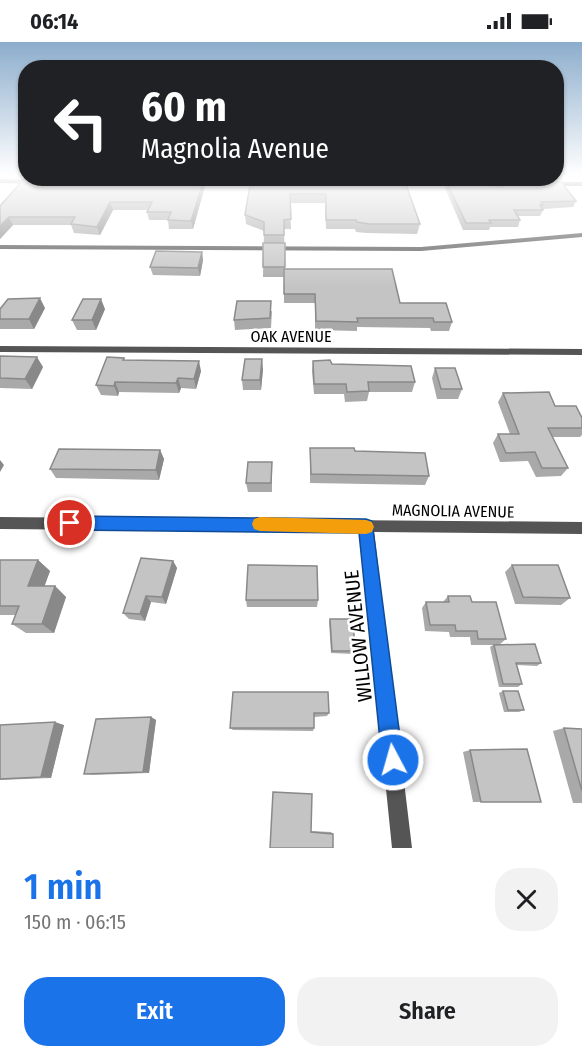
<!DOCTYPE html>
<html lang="en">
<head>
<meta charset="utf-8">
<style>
  :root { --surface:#fff; --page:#f2f2f2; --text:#202124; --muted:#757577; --accent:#1a73e8 }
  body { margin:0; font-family:"Fira Sans Condensed",sans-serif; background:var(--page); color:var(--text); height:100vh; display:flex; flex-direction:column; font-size:22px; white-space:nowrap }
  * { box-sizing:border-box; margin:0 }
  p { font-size:20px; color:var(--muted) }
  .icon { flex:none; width:33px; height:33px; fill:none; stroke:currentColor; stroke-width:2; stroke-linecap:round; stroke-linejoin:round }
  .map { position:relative; height:806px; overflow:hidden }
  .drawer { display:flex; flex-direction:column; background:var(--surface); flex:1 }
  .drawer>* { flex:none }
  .banner { position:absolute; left:18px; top:18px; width:546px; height:126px; border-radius:24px; box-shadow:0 2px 4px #0004; background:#202124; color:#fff; overflow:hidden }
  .pin { position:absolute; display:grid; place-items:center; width:51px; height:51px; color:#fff; margin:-26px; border:3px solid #fff; border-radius:50%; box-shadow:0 2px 6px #0007 }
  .me { position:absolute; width:66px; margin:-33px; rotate:354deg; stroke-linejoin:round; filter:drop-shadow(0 0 4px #0008) }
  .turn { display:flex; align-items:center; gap:21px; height:126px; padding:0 24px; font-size:27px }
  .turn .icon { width:78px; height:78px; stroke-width:2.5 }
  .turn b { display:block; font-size:42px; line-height:51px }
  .round { display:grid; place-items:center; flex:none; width:63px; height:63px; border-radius:24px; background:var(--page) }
  .overview { display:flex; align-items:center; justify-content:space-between; height:102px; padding:0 24px }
  h1 { font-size:36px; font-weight:600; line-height:45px; color:var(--accent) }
  .action { display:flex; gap:12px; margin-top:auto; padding:12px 24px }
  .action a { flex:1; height:69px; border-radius:24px; background:var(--accent); color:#fff; font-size:24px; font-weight:600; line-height:69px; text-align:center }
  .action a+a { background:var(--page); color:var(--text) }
  .status { display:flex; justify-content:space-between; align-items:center; height:42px; padding:0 30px; background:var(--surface); direction:ltr }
  .status svg { height:16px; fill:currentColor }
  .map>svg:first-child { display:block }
</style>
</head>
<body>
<div class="status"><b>06:14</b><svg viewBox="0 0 49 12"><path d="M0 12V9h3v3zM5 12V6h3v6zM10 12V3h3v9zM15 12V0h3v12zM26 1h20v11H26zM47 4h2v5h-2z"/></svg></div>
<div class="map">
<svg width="582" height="806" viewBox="0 0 582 806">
  <rect width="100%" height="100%" fill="#fff"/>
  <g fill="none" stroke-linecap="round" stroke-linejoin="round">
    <!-- minor -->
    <path fill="#555" fill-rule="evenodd" d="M 0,137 L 38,138 L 41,140 L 38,142 L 0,141 Z
      M 281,139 L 283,140 L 283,142 L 190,143 L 187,141 L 190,139 Z
      M 515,139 L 517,140 L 517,142 L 388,143 L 385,141 L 388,139 Z
      M 582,140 L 582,144 L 547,144 L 544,142 L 547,140 Z
      M 582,191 L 582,195 L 421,209 L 0,207 L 0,203 L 421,205 Z
      M 0,304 L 582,307 L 582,313 L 0,310 Z
      M 0,475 L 582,480 L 582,492 L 374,490 L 412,806 L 392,806 L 360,490 L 0,487 Z"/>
  </g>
  <!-- wall -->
  <path fill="#a9a9a9" d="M 491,136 L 551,136 L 551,138 L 492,137 Z
    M 404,137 L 420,182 L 417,192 L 367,191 L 356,190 L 355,187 L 326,187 L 325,161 L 290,161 L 291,187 L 284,187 L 285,227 L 400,261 L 452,280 L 449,289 L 431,289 L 430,286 L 357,285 L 357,289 L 315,288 L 315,261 L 284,261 L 284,235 L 263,235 L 264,189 L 246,182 L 245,173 L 266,143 Z
    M 446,139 L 498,144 L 499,139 L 576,159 L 573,165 L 543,167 L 543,168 L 540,174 L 518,174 L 520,178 L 518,185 L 490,185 L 489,188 L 463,188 L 445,146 Z
    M 205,144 L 193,187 L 169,187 L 168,178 L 149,178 L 147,170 L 148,168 L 113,168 L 100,193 L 74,191 L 71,183 L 13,183 L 0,197 L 0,164 Z
    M 202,210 L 203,218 L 200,234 L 153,233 L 150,225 Z
    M 45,266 L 34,287 L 0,287 L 0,267 Z
    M 105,267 L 96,288 L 77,288 L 72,278 Z
    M 272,269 L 271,286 L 235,288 L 234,278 Z
    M 0,314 L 43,325 L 32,347 L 0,346 Z
    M 124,316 L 125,318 L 201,329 L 196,347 L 181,346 L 179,351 L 119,350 L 118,354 L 101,353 L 96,343 Z
    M 313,319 L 332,322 L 415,340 L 412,350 L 369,350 L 367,359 L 345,360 L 344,352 L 314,352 L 312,329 Z
    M 435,326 L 462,347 L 458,357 L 437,357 L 432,336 Z
    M 263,327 L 261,348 L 243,348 L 242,338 Z
    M 503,351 L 555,364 L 582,376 L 582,393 L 580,395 L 552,395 L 568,426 L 561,434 L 536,435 L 528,419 L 500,420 L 493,401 L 498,392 L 510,392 L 498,360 Z
    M 310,406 L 355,409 L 429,434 L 425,443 L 310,441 Z
    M 160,408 L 164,417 L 159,438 L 56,436 L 50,427 Z
    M 272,420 L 272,450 L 248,450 L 246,441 Z
    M 0,518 L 38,518 L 50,529 L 44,544 L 55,544 L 66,555 L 54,591 L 26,591 L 12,582 L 16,573 L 0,573 Z
    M 173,519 L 177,526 L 166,562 L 151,560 L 145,579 L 129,577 L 123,571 Z
    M 512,523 L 570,556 L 561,563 L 515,562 L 505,530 Z
    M 448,554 L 472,560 L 506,597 L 499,603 L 541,621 L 537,624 L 517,623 L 522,642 L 518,645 L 499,645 L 490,605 L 493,603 L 471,603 L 470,595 L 450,595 L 449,590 L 425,589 L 422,566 L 426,560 L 443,560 Z
    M 246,558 L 318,558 L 317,565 L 247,565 Z
    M 330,577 L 355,609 L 354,612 L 331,611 L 329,580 Z
    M 503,649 L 524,668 L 519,670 L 504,670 L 499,651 Z
    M 233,650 L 329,671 L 327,674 L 314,675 L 314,686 L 313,689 L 233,688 L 230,686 Z
    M 151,675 L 156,678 L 149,731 L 93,733 L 84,732 Z
    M 0,683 L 64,683 L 51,736 L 0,738 Z
    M 564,686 L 582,687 L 582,761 L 573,761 L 553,689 Z
    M 470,708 L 541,760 L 473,760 L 463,710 Z
    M 311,789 L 331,790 L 333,792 L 270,806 Z"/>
  <!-- shaded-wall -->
  <path fill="#898989" d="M 204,137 L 205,144 L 193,187 L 191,179 Z
    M 110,160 L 113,168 L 100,193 L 97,185 Z
    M 9,175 L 13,183 L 0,197 L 0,184 Z
    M 202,210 L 203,218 L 200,234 L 198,226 Z
    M 40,256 L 45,266 L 34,287 L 29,277 Z
    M 101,257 L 105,267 L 96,288 L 92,278 Z
    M 37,315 L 43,325 L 32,347 L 25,337 Z
    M 262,317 L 263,327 L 261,348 L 260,338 Z
    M 199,319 L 201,329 L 196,347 L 194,337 Z
    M 178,336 L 181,346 L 179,351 L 176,341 Z
    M 115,340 L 119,350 L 118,354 L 114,344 Z
    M 160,408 L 164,417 L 159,438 L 156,428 Z
    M 0,418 L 4,423 L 0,430 Z
    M 38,518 L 50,529 L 41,554 L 28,544 Z
    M 173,519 L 177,526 L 166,562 L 162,555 Z
    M 55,544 L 66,555 L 54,591 L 42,582 Z
    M 146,554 L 151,560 L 145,579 L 140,572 Z
    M 151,675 L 156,678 L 149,731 L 143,730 Z
    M 55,680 L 64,683 L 51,736 L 41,735 Z"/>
  <!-- building -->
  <path fill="#c4c4c4" stroke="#898989" stroke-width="1.5" d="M 25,136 L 26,136 L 204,137 L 191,179 L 168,178 L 171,170 L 147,170 L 152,160 L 110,160 L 97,185 L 71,182 L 75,175 L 9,175 L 0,184 L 0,164 Z
    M 266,136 L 404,137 L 420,182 L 369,182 L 357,180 L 356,178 L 326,178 L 326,152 L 290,152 L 291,177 L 284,178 L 284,193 L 264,193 L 264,180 L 245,173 L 250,143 L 266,143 Z
    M 446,139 L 503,145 L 499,139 L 561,140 L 576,159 L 541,160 L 543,163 L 540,163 L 543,168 L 514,168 L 520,178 L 489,178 L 491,181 L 466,181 Z
    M 263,201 L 285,201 L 285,225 L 263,225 Z
    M 156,209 L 202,210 L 198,226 L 150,225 Z
    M 284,227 L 392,227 L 400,261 L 446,261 L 452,280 L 434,280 L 433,276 L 357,276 L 358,280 L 316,279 L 315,252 L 284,252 Z
    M 40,256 L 29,277 L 0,277 L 0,267 L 8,257 Z
    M 83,257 L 101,257 L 92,278 L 72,278 Z
    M 237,259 L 271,259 L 270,276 L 234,278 Z
    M 0,314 L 37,315 L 25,337 L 0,336 Z
    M 107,315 L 124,316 L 123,318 L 199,319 L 194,337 L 178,336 L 176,341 L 115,340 L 114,344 L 96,343 Z
    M 245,317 L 262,317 L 260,338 L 242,338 Z
    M 330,318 L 332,322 L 411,324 L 415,340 L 368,340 L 369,349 L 347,350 L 346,342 L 314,342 L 313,319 Z
    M 435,326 L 455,326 L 462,347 L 441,347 Z
    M 549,350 L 555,364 L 576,364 L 582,376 L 582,386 L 548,386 L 568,426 L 542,426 L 535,410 L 506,411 L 498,392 L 519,392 L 503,351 Z
    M 310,406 L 354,406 L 355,409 L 425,411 L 429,434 L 311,432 Z
    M 59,407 L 160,408 L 156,428 L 50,427 Z
    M 248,420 L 272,420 L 271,441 L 246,441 Z
    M 141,516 L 173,519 L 162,555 L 146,554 L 140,572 L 123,571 Z
    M 0,518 L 38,518 L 28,544 L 55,544 L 42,582 L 12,582 L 19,564 L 0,564 Z
    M 248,523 L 317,524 L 318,558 L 246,558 Z
    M 512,523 L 558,523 L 570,556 L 523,555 Z
    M 448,554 L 470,554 L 472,560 L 496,560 L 506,597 L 478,597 L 477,589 L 456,589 L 455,583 L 430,583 L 426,560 L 449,560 Z
    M 330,577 L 353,577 L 355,609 L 332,609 Z
    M 535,602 L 541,621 L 516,621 L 522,642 L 503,642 L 494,603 Z
    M 503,649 L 518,649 L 524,668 L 508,668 Z
    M 233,650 L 328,650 L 329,671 L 314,671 L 314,686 L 230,686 Z
    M 151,675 L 143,730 L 84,732 L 96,677 Z
    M 55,680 L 41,735 L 0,737 L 0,683 Z
    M 564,686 L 582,687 L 582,749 Z
    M 527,707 L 541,760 L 481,760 L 470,708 Z
    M 273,750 L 312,752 L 311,790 L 333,792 L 333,806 L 270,806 Z"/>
  <!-- sky -->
  <linearGradient id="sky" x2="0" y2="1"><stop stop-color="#8cadcc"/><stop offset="0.54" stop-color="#fff"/><stop offset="1" stop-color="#fff" stop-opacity="0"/></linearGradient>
  <rect width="582" height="246" fill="url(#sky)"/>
  <!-- route -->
  <path fill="#1a73e8" stroke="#114b97" stroke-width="1.5" d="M 70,474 L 366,477 L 372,479 L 403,718 L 400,726 L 393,729 L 385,726 L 382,718 L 359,491 L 70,488 L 64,486 L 62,481 L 64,476 Z"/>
  <!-- slow -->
  <path fill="#f59e0b" d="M 260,475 L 366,478 L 372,480 L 374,485 L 372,490 L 366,492 L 260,489 L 254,487 L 252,482 L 254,477 Z"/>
  <g text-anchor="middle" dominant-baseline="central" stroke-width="5" stroke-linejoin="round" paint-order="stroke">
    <!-- street labels -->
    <g font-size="16" fill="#000" stroke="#fff">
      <text x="291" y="294">OAK AVENUE</text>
      <text transform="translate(453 469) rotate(1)">MAGNOLIA AVENUE</text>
    </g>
    <!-- near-street labels -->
    <g font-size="20" fill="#000" stroke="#fff">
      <text transform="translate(358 594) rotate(-96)">WILLOW AVENUE</text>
    </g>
  </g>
</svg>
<div class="pin" style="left:70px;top:481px;background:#d93025"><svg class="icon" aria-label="arrive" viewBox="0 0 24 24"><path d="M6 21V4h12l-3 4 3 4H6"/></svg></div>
<svg class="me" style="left:393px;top:718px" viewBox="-20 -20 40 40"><circle r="17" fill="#1a73e8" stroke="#fff" stroke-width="3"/><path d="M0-11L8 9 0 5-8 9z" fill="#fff"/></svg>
<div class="banner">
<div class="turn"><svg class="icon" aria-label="left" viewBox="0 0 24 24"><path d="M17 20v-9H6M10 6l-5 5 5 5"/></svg><div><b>60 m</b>Magnolia Avenue</div></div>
</div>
</div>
<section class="drawer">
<div class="overview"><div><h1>1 min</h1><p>150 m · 06:15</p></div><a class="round"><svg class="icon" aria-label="close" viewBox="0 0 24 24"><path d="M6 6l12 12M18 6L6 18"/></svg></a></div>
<div class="action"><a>Exit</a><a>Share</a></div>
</section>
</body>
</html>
